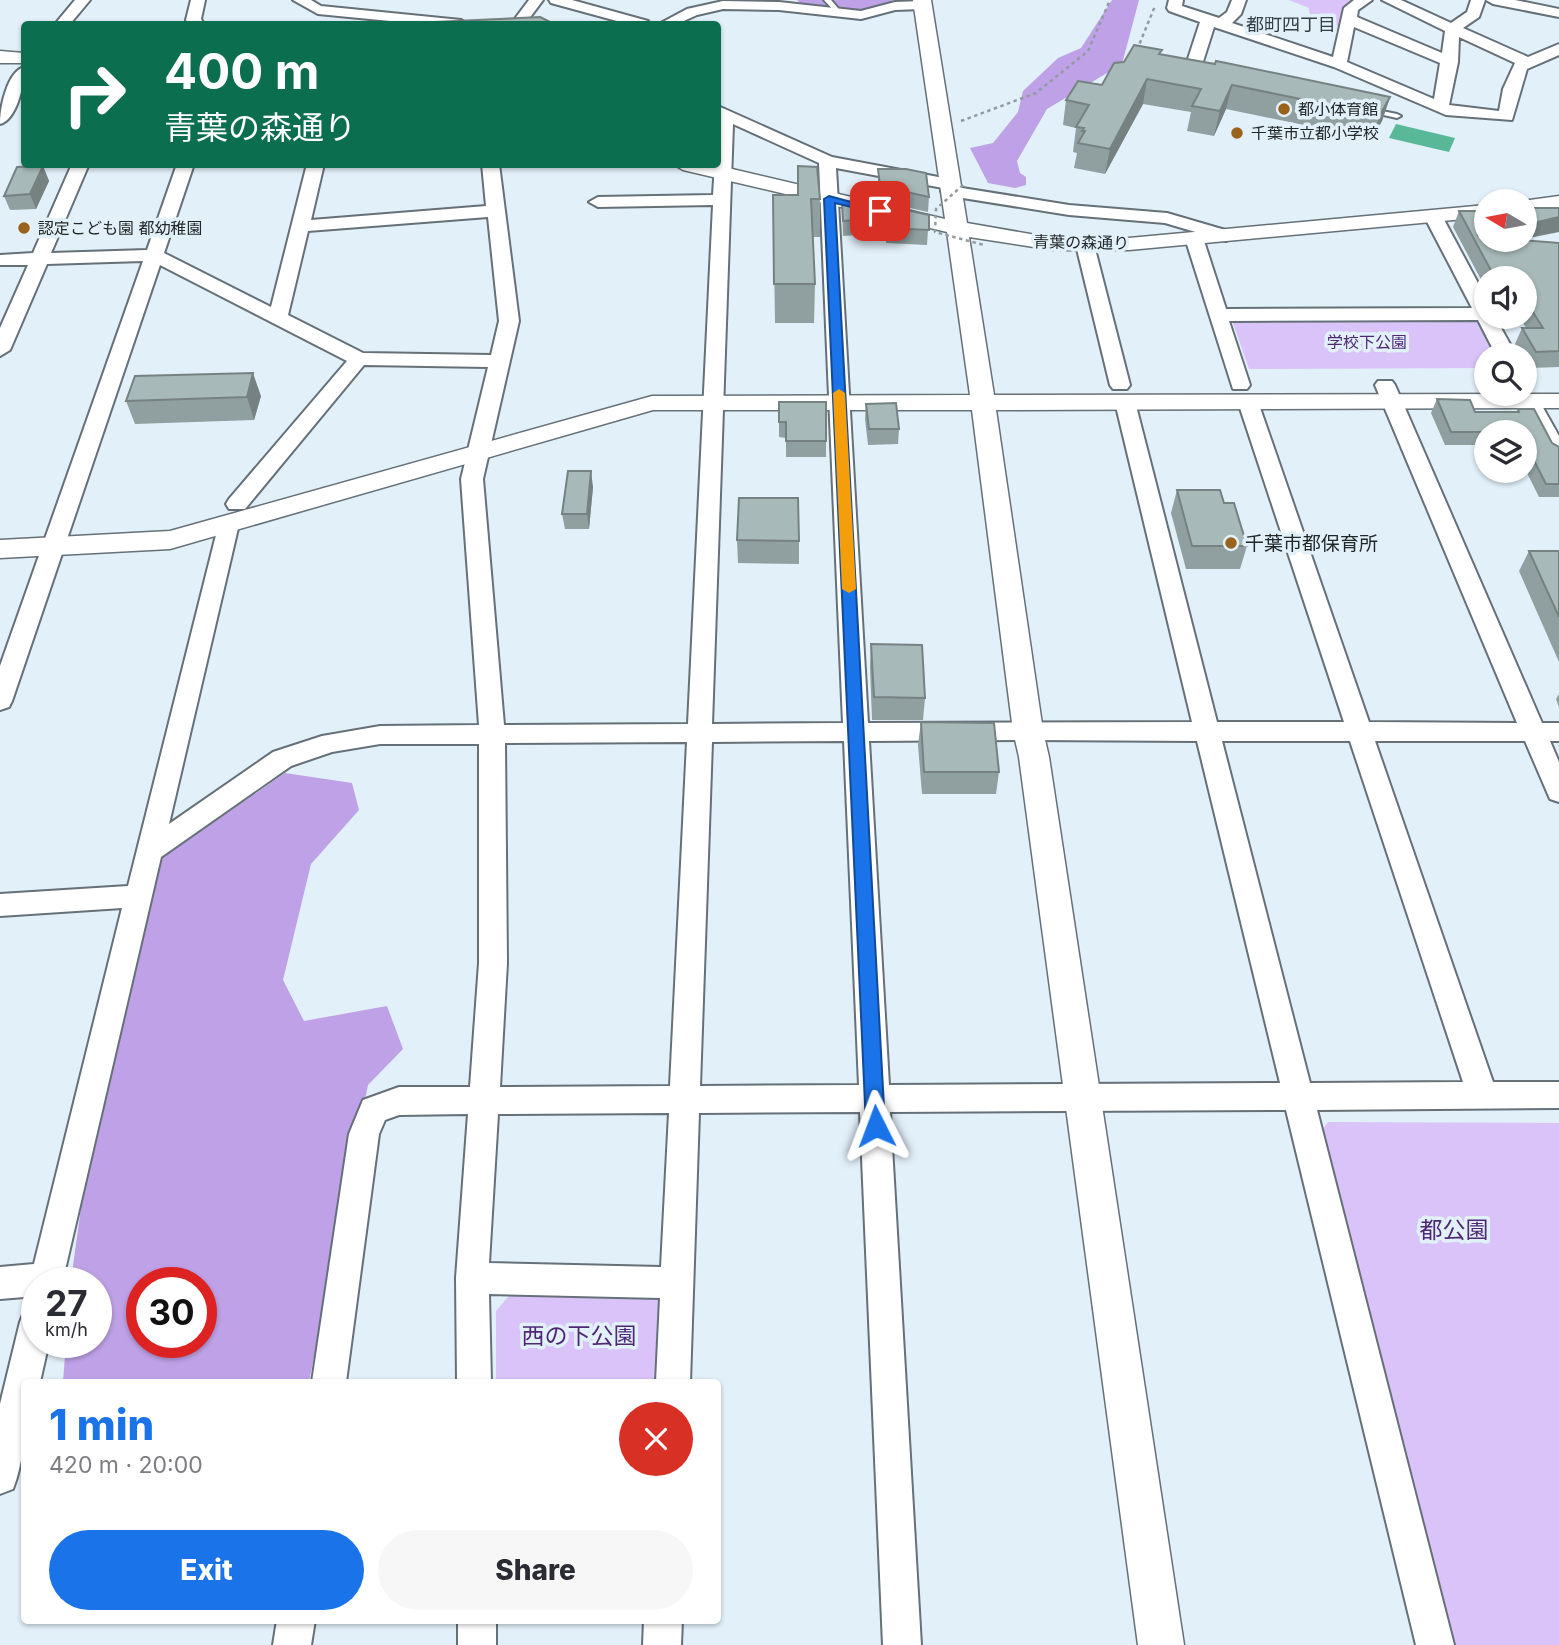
<!DOCTYPE html>
<html lang="en">
<head>
<meta charset="utf-8">
<style>
  :root { --surface:#fff; --page:#f7f7f7; --text:#2b2b33; --muted:#7c7c81; --accent:#1a73e8 }
  body { margin:0; font-family:Inter,"Noto Sans JP",sans-serif; background:var(--page); color:var(--text); height:100vh; display:flex; flex-direction:column; font-size:26px; white-space:nowrap }
  * { box-sizing:border-box; margin:0 }
  p { font-size:23px; color:var(--muted) }
  .icon { flex:none; width:38px; height:38px; fill:none; stroke:currentColor; stroke-width:2; stroke-linecap:round; stroke-linejoin:round }
  .map { position:relative; flex:1; overflow:hidden }
  .side { position:absolute; left:21px; top:1379px; width:700px; height:245px; display:flex; flex-direction:column; background:var(--surface); border-radius:7px; box-shadow:0 2px 5px #0004 }
  .side>* { flex:none }
  .guide { position:absolute; left:21px; top:21px; width:700px; height:147px; border-radius:7px; box-shadow:0 2px 5px #0004; background:#0b6e4f; color:#fff; overflow:hidden }
  .needle { width:46px; rotate:280deg }
  .tools { position:absolute; left:1474px; top:189px; display:grid; gap:14px }
  .tools a { display:grid; place-items:center; width:63px; height:63px; border-radius:50%; background:var(--surface); box-shadow:0 2px 5px #0004; font-size:35px }
  .speed { position:absolute; left:21px; top:1267px; display:flex; gap:14px; font-size:35px; font-weight:700; text-align:center }
  .speed>* { display:grid; place-content:center; width:91px; height:91px; border-radius:50%; background:var(--surface); box-shadow:0 2px 5px #0004; line-height:1 }
  .speed small { font-size:18px; font-weight:400 }
  .speed .limit { border:10px solid #d22; background:#fff; color:#111 }
  .pin { position:absolute; display:grid; place-items:center; width:60px; height:60px; color:#fff; margin:-30px; border-radius:14px; box-shadow:0 4px 10px #0006 }
  .me { position:absolute; width:77px; margin:-38px; rotate:357deg; stroke-linejoin:round; filter:drop-shadow(0 0 5px #0008) }
  .turn { display:flex; align-items:center; gap:24px; height:147px; padding:0 28px; font-size:32px }
  .turn .icon { width:91px; height:91px; stroke-width:2.5 }
  .turn b { display:block; font-size:49px; line-height:60px }
  .round { display:grid; place-items:center; flex:none; width:74px; height:74px; border-radius:37px; background:var(--page) }
  .summary { display:flex; align-items:center; justify-content:space-between; height:119px; padding:0 28px }
  h1 { font-size:42px; font-weight:800; line-height:52px; color:var(--accent) }
  .button { display:flex; gap:14px; margin-top:auto; padding:14px 28px }
  .button a { flex:1; height:80px; border-radius:42px; background:var(--accent); color:#fff; font-size:28px; font-weight:800; line-height:80px; text-align:center }
  .button a+a { background:var(--page); color:var(--text) }
  .map>svg:first-child { display:block }
</style>
</head>
<body>
<div class="map">
<svg width="1559" height="1645" viewBox="0 0 1559 1645">
  <rect width="100%" height="100%" fill="#e2f0f9"/>
  <!-- green -->
  <path fill="#d9c3f9" d="M 1289,0 L 1359,0 L 1347,5 L 1341,27 L 1310,19 L 1309,8 Z
    M 1243,316 L 1469,316 L 1486,322 L 1501,355 L 1486,355 L 1486,368 L 1249,369 L 1233,323 Z
    M 1328,1122 L 1559,1123 L 1559,1645 L 1451,1645 L 1320,1133 Z
    M 514,1290 L 651,1291 L 663,1305 L 659,1382 L 496,1382 L 496,1311 Z"/>
  <!-- forest -->
  <path fill="#bfa1e7" fill-rule="evenodd" d="M 797,0 L 893,0 C 867,19 832,7 801,4 Z
    M 1112,0 L 1139,0 L 1122,64 L 1047,109 L 1017,161 L 1020,173 L 1026,177 L 1026,185 L 1015,188 L 988,183 L 970,148 L 993,143 L 1018,112 L 1023,91 L 1058,58 L 1081,48 Z
    M 285,773 L 352,783 L 359,810 L 311,864 L 283,980 L 304,1021 L 387,1006 L 403,1049 L 368,1085 L 309,1382 L 63,1382 L 66,1342 L 96,1342 L 96,1283 L 71,1283 L 71,1280 L 87,1165 L 158,861 ZM 142,1283 L 201,1283 L 201,1342 L 142,1342 Z"/>
  <!-- water -->
  <path fill="#58b898" d="M 1396,124 L 1455,138 L 1449,152 L 1389,138 Z"/>
  <g fill="none" stroke-linecap="round" stroke-linejoin="round">
    <!-- service casing -->
    <g stroke="#657078" stroke-width="4">
      <path id="service" d="M 824,0 L 831,0 L 842,13 L 842,15 L 838,15 Z
        M 1367,108 L 1397,114 L 1401,116 L 1397,118 L 1370,112 L 1367,112 Z"/>
    </g>
    <!-- minor casing -->
    <g stroke="#657078" stroke-width="4">
      <path id="minor" d="M 75,0 L 90,0 L 70,24 L 55,24 Z
        M 191,0 L 205,0 L 201,19 L 204,24 L 189,24 L 186,20 Z
        M 293,0 L 311,0 L 321,6 L 461,20 L 468,24 L 421,24 L 318,14 Z
        M 529,0 L 543,0 L 525,24 L 511,24 Z
        M 549,0 L 572,0 L 648,21 L 650,24 L 628,24 L 551,3 Z
        M 1169,0 L 1183,0 L 1182,6 L 1219,18 L 1227,12 L 1232,0 L 1246,0 L 1241,14 L 1232,23 L 1333,57 L 1344,8 L 1354,0 L 1372,0 L 1358,10 L 1357,17 L 1442,53 L 1445,31 L 1382,0 L 1401,0 L 1451,23 L 1467,12 L 1471,0 L 1485,0 L 1479,17 L 1463,28 L 1528,57 L 1559,44 L 1559,55 L 1527,69 L 1512,120 L 1446,115 L 1334,67 L 1214,27 L 1200,71 L 1216,75 L 1218,78 L 1210,83 L 1185,77 L 1183,74 L 1200,22 L 1169,11 L 1167,8 ZM 1354,27 L 1440,63 L 1434,99 L 1347,62 ZM 1459,37 L 1515,63 L 1503,89 L 1499,111 L 1449,105 L 1458,62 Z
        M 1486,0 L 1515,0 L 1559,9 L 1559,17 L 1493,4 Z
        M 723,1 L 779,2 L 861,11 L 895,2 L 922,1 L 929,5 L 922,9 L 895,10 L 861,19 L 779,10 L 723,9 L 697,15 L 677,24 L 659,24 L 687,9 Z
        M 24,67 C 25,82 17,120 0,124 C 0,108 7,72 24,67 Z
        M 718,106 L 832,157 L 949,179 L 955,180 L 958,184 L 956,187 L 1069,205 L 1167,213 L 1232,232 L 1235,236 L 1226,241 L 1165,223 L 1069,215 L 950,196 L 944,195 L 941,191 L 943,188 L 836,168 L 868,723 L 1192,722 L 1115,402 L 1118,398 L 1132,398 L 1135,402 L 1217,722 L 1344,722 L 1238,402 L 1241,398 L 1255,398 L 1258,402 L 1369,722 L 1517,723 L 1375,385 L 1378,381 L 1392,381 L 1395,385 L 1542,723 L 1559,723 L 1559,741 L 1550,741 L 1559,762 L 1559,802 L 1550,799 L 1525,741 L 1375,741 L 1493,1082 L 1559,1082 L 1559,1108 L 1317,1110 L 1454,1645 L 1416,1645 L 1286,1110 L 890,1112 L 921,1645 L 883,1645 L 860,1112 L 699,1113 L 690,1382 L 656,1382 L 660,1298 L 489,1294 L 491,1382 L 457,1382 L 456,1278 L 468,1114 L 399,1115 L 385,1120 L 379,1134 L 346,1382 L 312,1382 L 349,1134 L 363,1100 L 399,1087 L 470,1087 L 479,963 L 479,744 L 380,744 L 332,752 L 291,766 L 161,857 L 62,1283 L 37,1283 L 37,1296 L 0,1299 L 0,1267 L 34,1264 L 122,908 L 0,916 L 0,894 L 128,886 L 220,519 L 228,517 L 236,519 L 239,524 L 169,824 L 273,752 L 322,736 L 380,726 L 479,725 L 461,479 L 488,367 L 364,365 L 245,509 L 229,509 L 226,504 L 229,499 L 347,361 L 160,265 L 12,701 L 9,707 L 0,710 L 0,666 L 143,261 L 47,264 L 10,350 L 0,356 L 0,328 L 28,265 L 0,265 L 0,255 L 33,253 L 72,164 L 89,164 L 51,253 L 147,250 L 177,164 L 194,164 L 164,253 L 271,307 L 307,164 L 324,164 L 311,220 L 486,206 L 482,164 L 499,164 L 519,321 L 483,479 L 504,725 L 688,724 L 713,205 L 598,207 L 589,202 L 598,197 L 713,195 L 715,164 L 718,164 ZM 733,124 L 819,163 L 843,723 L 712,724 ZM 488,217 L 499,321 L 491,355 L 363,353 L 288,315 L 308,231 ZM 1028,740 L 1197,741 L 1280,1083 L 889,1085 L 869,741 ZM 844,741 L 859,1085 L 700,1086 L 712,742 ZM 1222,741 L 1350,741 L 1463,1082 L 1310,1083 ZM 687,742 L 670,1086 L 500,1087 L 507,963 L 505,743 ZM 669,1113 L 661,1267 L 489,1263 L 498,1114 Z
        M 1433,211 L 1442,216 L 1486,298 L 1486,317 L 1495,317 L 1516,355 L 1496,355 L 1478,320 L 1229,321 L 1250,385 L 1247,389 L 1233,389 L 1185,238 L 1188,234 L 1200,234 L 1203,238 L 1226,309 L 1472,308 L 1424,216 Z
        M 1085,240 L 1094,245 L 1130,385 L 1127,389 L 1113,389 L 1110,385 L 1076,245 Z
        M 1530,395 L 1537,397 L 1559,436 L 1559,462 L 1552,460 L 1548,455 L 1520,401 L 1523,397 Z
        M 37,1306 L 37,1342 L 49,1342 L 40,1382 L 24,1382 C 24,1419 27,1454 13,1489 L 0,1494 L 0,1404 L 20,1322 L 25,1310 Z
        M 277,1620 L 315,1620 L 311,1645 L 273,1645 Z
        M 458,1620 L 496,1620 L 496,1645 L 458,1645 Z
        M 644,1620 L 682,1620 L 681,1645 L 643,1645 Z"/>
    </g>
    <!-- tertiary casing -->
    <g stroke="#657078" stroke-width="3">
      <path id="tertiary" d="M 913,0 L 931,0 L 967,223 L 1053,238 L 1129,238 L 1486,205 L 1486,217 L 1129,250 L 1053,250 L 969,237 L 994,395 L 1559,394 L 1559,408 L 996,410 L 1043,731 L 1049,757 L 1184,1645 L 1138,1645 L 1019,757 L 1013,731 L 972,410 L 653,410 L 170,549 L 0,558 L 0,540 L 170,531 L 652,396 L 970,395 L 947,232 L 683,170 L 673,164 L 711,164 L 945,219 Z
        M 0,51 L 24,53 L 24,63 L 0,63 Z
        M 1559,196 L 1559,208 L 1524,213 L 1524,201 L 1522,201 Z"/>
    </g>
    <!-- path -->
    <path stroke="#919ba1" stroke-width="2.5" stroke-dasharray="3.5 3.5" stroke-linecap="butt" d="M 1137,50 L 1155,6
      M 961,121 L 1036,93 L 1088,51 L 1110,0"/>
    <!-- service -->
    <use href="#service" fill="#fff" fill-rule="evenodd"/>
    <!-- minor -->
    <use href="#minor" fill="#fff" fill-rule="evenodd"/>
    <!-- tertiary -->
    <use href="#tertiary" fill="#fff" fill-rule="evenodd"/>
    <!-- path-bridge -->
    <path stroke="#919ba1" stroke-width="2.5" stroke-dasharray="3.5 3.5" stroke-linecap="butt" d="M 963,185 L 936,209 L 935,232 L 984,245"/>
  </g>
  <!-- wall -->
  <path fill="#909fa0" d="M 1161,55 L 1390,97 L 1382,121 L 1372,139 L 1226,109 L 1214,136 L 1187,131 L 1191,112 L 1143,104 L 1105,174 L 1074,168 L 1077,153 L 1073,152 L 1076,128 L 1063,125 L 1066,100 L 1102,85 L 1124,62 Z
    M 43,166 L 49,181 L 36,209 L 10,210 L 4,196 Z
    M 878,169 L 929,197 L 928,212 L 879,201 L 878,184 Z
    M 773,195 L 820,199 L 820,237 L 813,237 L 815,284 L 814,323 L 775,323 Z
    M 842,202 L 929,215 L 927,245 L 886,243 L 886,233 L 843,236 Z
    M 1484,208 L 1486,208 L 1486,240 L 1559,243 L 1559,367 L 1529,368 L 1524,359 L 1524,355 L 1522,355 L 1515,344 L 1522,328 L 1526,328 L 1520,317 L 1524,317 L 1524,278 L 1486,278 L 1486,289 L 1453,227 L 1459,211 L 1483,211 Z
    M 261,396 L 254,420 L 135,424 L 126,401 Z
    M 1437,399 L 1475,412 L 1516,412 L 1518,409 L 1552,443 L 1559,447 L 1559,497 L 1539,497 L 1524,467 L 1524,432 L 1486,432 L 1486,445 L 1445,445 L 1431,413 Z
    M 779,402 L 826,441 L 826,457 L 786,457 L 786,438 L 779,437 Z
    M 866,404 L 899,429 L 898,444 L 868,445 L 865,419 Z
    M 593,487 L 589,529 L 565,529 L 562,514 Z
    M 1177,490 L 1247,546 L 1240,569 L 1186,569 L 1171,513 Z
    M 737,540 L 799,541 L 799,564 L 738,563 Z
    M 1529,551 L 1559,551 L 1559,662 L 1519,571 Z
    M 871,644 L 925,698 L 923,720 L 872,720 L 870,667 Z
    M 1559,694 L 1559,707 L 1556,699 Z
    M 921,722 L 999,772 L 996,794 L 922,794 L 918,745 Z"/>
  <!-- shaded-wall -->
  <path fill="#768282" d="M 1147,79 L 1143,104 L 1105,174 L 1110,149 Z
    M 1232,85 L 1226,109 L 1214,136 L 1220,111 Z
    M 1390,97 L 1382,121 L 1372,139 L 1380,115 Z
    M 43,166 L 49,181 L 36,209 L 30,194 Z
    M 1559,217 L 1559,232 L 1524,239 L 1524,225 Z
    M 253,373 L 261,396 L 254,420 L 247,397 Z
    M 591,471 L 593,487 L 589,529 L 587,514 Z"/>
  <!-- building -->
  <path fill="#a8b9ba" stroke="#768282" stroke-width="2" d="M 540,17 L 554,24 L 412,24 L 413,23 Z
    M 1134,45 L 1162,50 L 1159,54 L 1215,64 L 1216,61 L 1231,64 L 1390,97 L 1380,115 L 1232,85 L 1220,111 L 1192,106 L 1201,89 L 1147,79 L 1110,149 L 1078,143 L 1085,131 L 1082,131 L 1084,128 L 1076,127 L 1089,105 L 1066,100 L 1078,81 L 1102,85 L 1114,63 L 1124,62 Z
    M 43,166 L 30,194 L 4,196 L 17,167 Z
    M 798,166 L 817,167 L 820,199 L 811,199 L 815,284 L 774,284 L 773,195 L 798,195 Z
    M 878,169 L 906,169 L 926,173 L 929,197 L 880,186 Z
    M 866,201 L 929,215 L 929,230 L 887,228 L 888,218 L 843,221 L 842,202 Z
    M 1524,208 L 1559,208 L 1559,217 L 1524,225 Z
    M 1459,211 L 1486,211 L 1486,233 L 1477,235 L 1486,236 L 1486,240 L 1521,240 L 1559,243 L 1559,351 L 1536,352 L 1522,328 L 1543,328 L 1524,298 L 1524,278 L 1495,278 Z
    M 253,373 L 247,397 L 126,401 L 135,376 Z
    M 1437,399 L 1470,400 L 1475,412 L 1519,412 L 1518,409 L 1534,409 L 1552,443 L 1559,447 L 1559,484 L 1546,484 L 1525,443 L 1524,443 L 1524,432 L 1451,432 Z
    M 779,402 L 826,402 L 826,441 L 786,441 L 786,422 L 779,422 Z
    M 896,403 L 899,429 L 869,429 L 866,404 Z
    M 568,471 L 591,471 L 587,514 L 562,514 Z
    M 1177,490 L 1220,490 L 1224,503 L 1234,503 L 1247,546 L 1192,546 Z
    M 739,498 L 798,498 L 799,541 L 737,540 Z
    M 1529,551 L 1559,551 L 1559,617 Z
    M 871,644 L 922,645 L 925,698 L 874,697 Z
    M 921,722 L 994,723 L 999,772 L 924,772 Z"/>
  <!-- route -->
  <path fill="#1a73e8" stroke="#114b97" stroke-width="2" d="M 829,196 L 885,211 L 880,214 L 835,203 L 885,1126 L 882,1132 L 876,1134 L 869,1132 L 866,1126 L 824,199 Z"/>
  <!-- slow -->
  <path fill="#f59e0b" d="M 839,389 L 845,393 L 856,589 L 849,593 L 842,589 L 833,393 Z"/>
  <!-- markers -->
  <g fill="#99631c" stroke="#e2f0f9" stroke-width="2.5">
    <circle cx="1284" cy="109" r="7"/>
    <circle cx="1237" cy="133" r="7"/>
    <circle cx="24" cy="228" r="7"/>
    <circle cx="1231" cy="543" r="7"/>
  </g>
  <g text-anchor="middle" dominant-baseline="central" stroke-width="7" stroke-linejoin="round" paint-order="stroke">
    <!-- far-poi labels -->
    <g font-size="16" fill="#22272a" stroke="#e2f0f9" text-anchor="start">
      <text x="1298" y="109">都小体育館</text>
      <text x="1251" y="133">千葉市立都小学校</text>
      <text x="38" y="228">認定こども園 都幼稚園</text>
    </g>
    <!-- far-street labels -->
    <g font-size="16" fill="#22272a" stroke="#e2f0f9">
      <text transform="translate(1081 242) rotate(1)">青葉の森通り</text>
    </g>
    <!-- far-park labels -->
    <g font-size="16" fill="#4f2777" stroke="#e2f0f9">
      <text x="1367" y="342">学校下公園</text>
    </g>
    <!-- far-neighbourhood labels -->
    <g font-size="18" fill="#333e45" stroke="#e2f0f9">
      <text x="1291" y="24">都町四丁目</text>
    </g>
    <!-- poi labels -->
    <g font-size="19" fill="#22272a" stroke="#e2f0f9" text-anchor="start">
      <text x="1245" y="543">千葉市都保育所</text>
    </g>
    <!-- near-park labels -->
    <g font-size="23" fill="#4f2777" stroke="#e2f0f9">
      <text x="1454" y="1230">都公園</text>
      <text x="579" y="1336">西の下公園</text>
    </g>
  </g>
</svg>
<div class="tools">
<a><svg class="needle" viewBox="-14 -14 28 28"><path d="M0-13l5 13h-10z" fill="#e53935"/><path d="M0 13l5-13h-10z" fill="#7c7c81"/></svg></a>
<a><svg class="icon" aria-label="sound" viewBox="0 0 24 24"><path d="M4 9h4l5-4v14l-5-4H4zM17 9q2 3 0 6"/></svg></a>
<a><svg class="icon" aria-label="search" viewBox="0 0 24 24"><circle cx="10" cy="10" r="6"/><path d="M15 15l6 6"/></svg></a>
<a><svg class="icon" aria-label="layers" viewBox="0 0 24 24"><path d="M12 4l9 5-9 5-9-5zM3 14l9 5 9-5"/></svg></a>
</div>
<div class="speed"><div>27<small>km/h</small></div><div class="limit">30</div></div>
<div class="pin" style="left:880px;top:211px;background:#d93025"><svg class="icon" aria-label="arrive" viewBox="0 0 24 24"><path d="M6 21V4h12l-3 4 3 4H6"/></svg></div>
<svg class="me" style="left:876px;top:1126px" viewBox="-20 -20 40 40"><path d="M0-17L14 15 0 8-14 15z" fill="#1a73e8" stroke="#fff" stroke-width="4"/></svg>
<div class="guide">
<div class="turn"><svg class="icon" aria-label="right" viewBox="0 0 24 24"><path d="M7 20v-9h11M14 6l5 5-5 5"/></svg><div><b>400 m</b>青葉の森通り</div></div>
</div>
<section class="side">
<div class="summary"><div><h1>1 min</h1><p>420 m · 20:00</p></div><a class="round" style="background:#d93025;color:#fff"><svg class="icon" aria-label="close" viewBox="0 0 24 24"><path d="M6 6l12 12M18 6L6 18"/></svg></a></div>
<div class="button"><a>Exit</a><a>Share</a></div>
</section>
</div>
</body>
</html>
